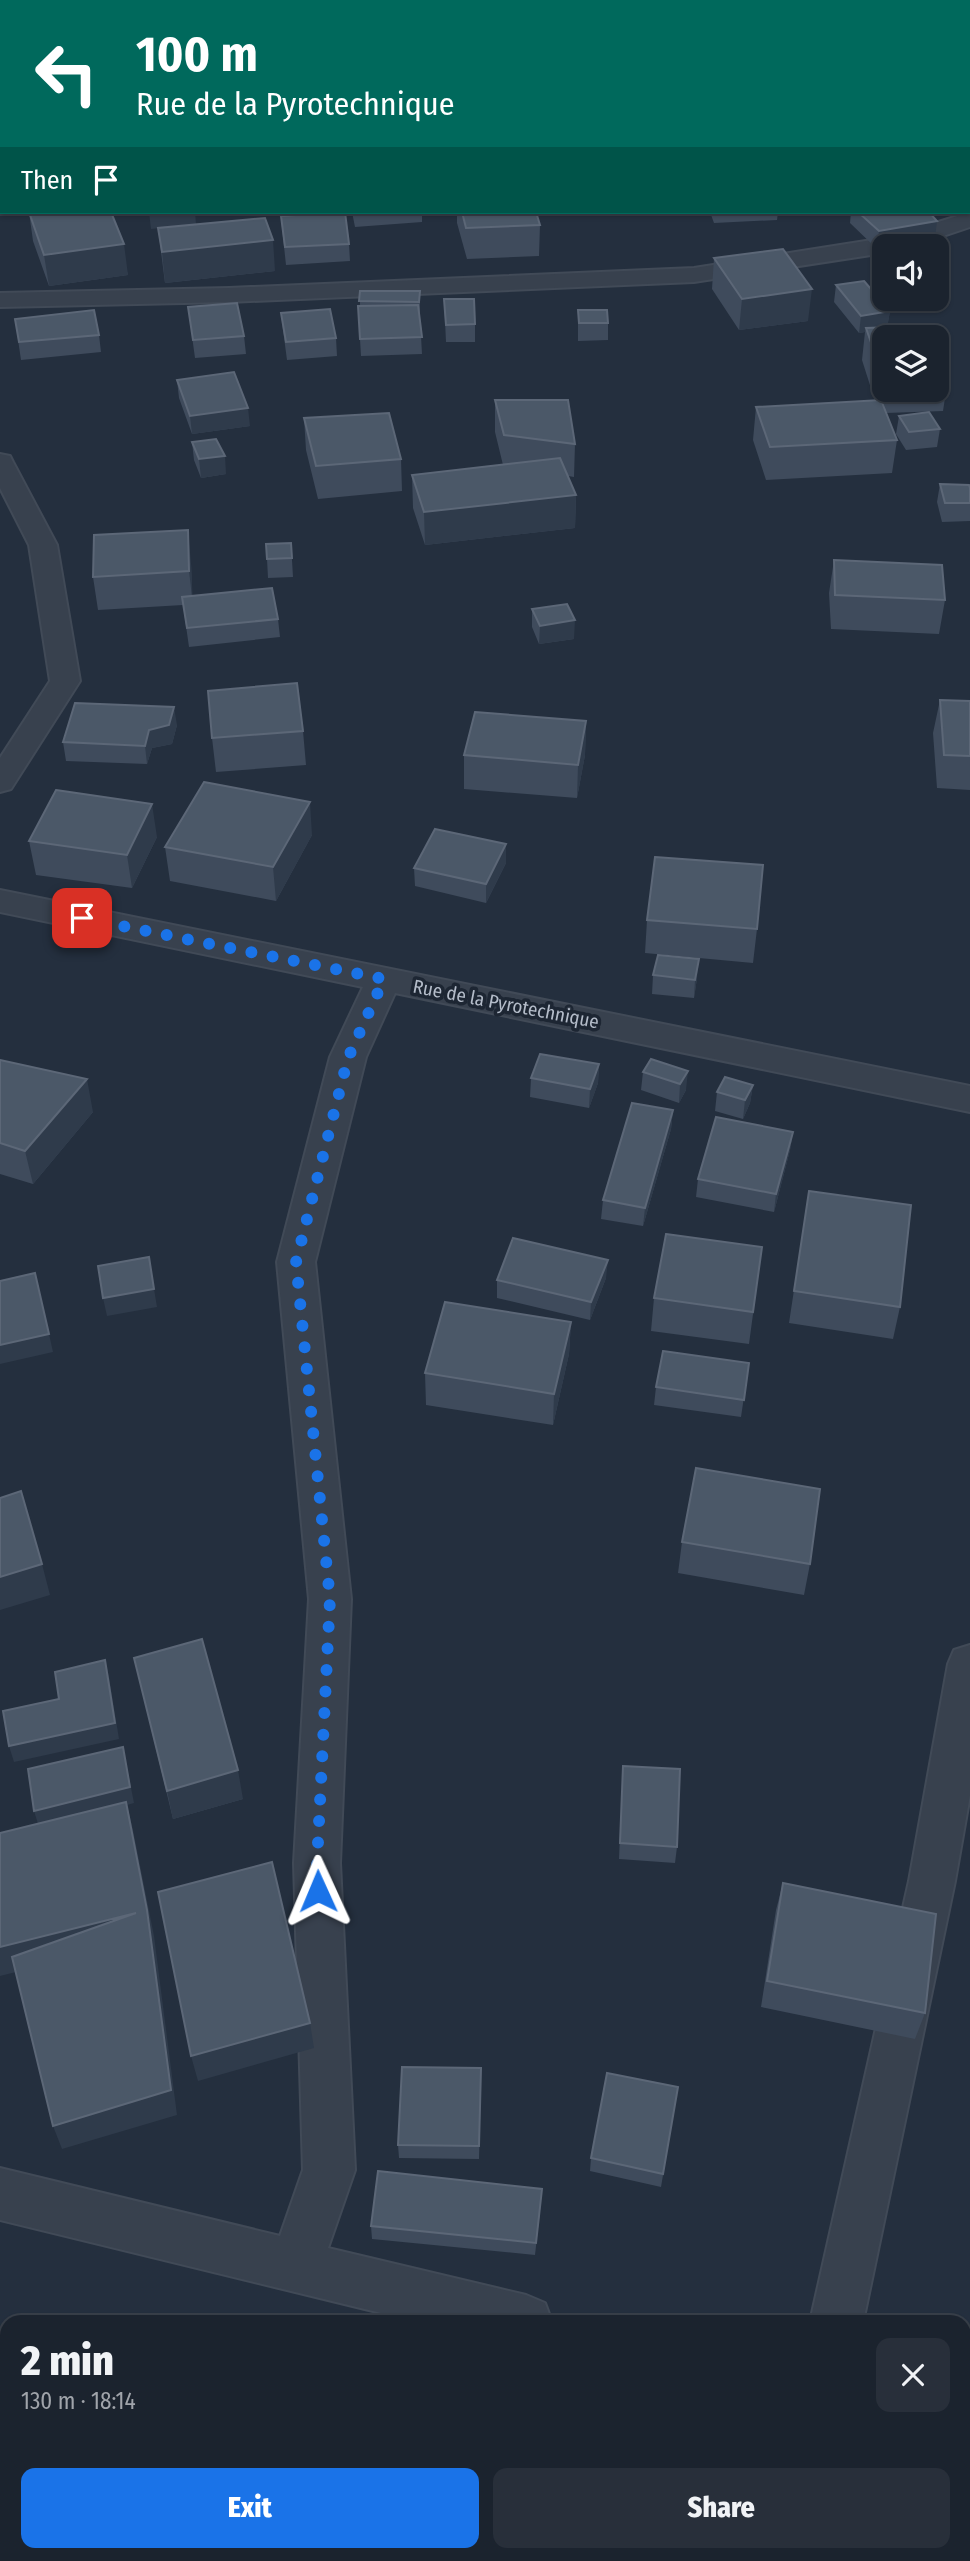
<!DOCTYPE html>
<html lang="en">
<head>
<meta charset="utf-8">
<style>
  :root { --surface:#1b232e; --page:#282f3a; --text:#f1f3f6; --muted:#a0a4aa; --line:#39404a; --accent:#1a73e8 }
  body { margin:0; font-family:"Fira Sans Condensed",sans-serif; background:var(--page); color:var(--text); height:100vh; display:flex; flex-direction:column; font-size:26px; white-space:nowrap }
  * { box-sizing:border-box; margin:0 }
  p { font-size:23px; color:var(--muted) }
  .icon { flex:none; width:38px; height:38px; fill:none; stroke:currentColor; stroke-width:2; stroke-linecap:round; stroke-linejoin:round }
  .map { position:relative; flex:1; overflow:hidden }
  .drawer { position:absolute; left:0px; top:2315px; width:971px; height:247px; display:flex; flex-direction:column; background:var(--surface); border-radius:21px 21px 0 0; box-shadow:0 2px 5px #0004,0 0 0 2px var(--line) }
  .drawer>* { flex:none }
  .guide { position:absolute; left:0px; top:0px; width:971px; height:214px; box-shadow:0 2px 5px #0004,0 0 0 2px var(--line); background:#00695c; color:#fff; overflow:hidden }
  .controls { position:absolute; left:872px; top:234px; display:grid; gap:14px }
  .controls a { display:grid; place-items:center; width:77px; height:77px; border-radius:14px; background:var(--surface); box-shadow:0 2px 5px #0004,0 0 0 2px var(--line); font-size:35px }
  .pin { position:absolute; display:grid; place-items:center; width:60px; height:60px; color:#fff; margin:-30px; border-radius:14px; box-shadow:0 4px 10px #0006 }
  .me { position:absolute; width:77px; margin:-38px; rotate:359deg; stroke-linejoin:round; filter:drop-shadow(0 0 5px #0008) }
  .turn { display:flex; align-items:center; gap:24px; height:147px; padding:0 21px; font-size:32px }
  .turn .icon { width:91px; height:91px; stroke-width:2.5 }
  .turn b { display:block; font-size:49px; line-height:60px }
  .then { display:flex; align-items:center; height:66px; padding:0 21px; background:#0003; gap:14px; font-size:26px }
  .round { display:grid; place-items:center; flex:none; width:74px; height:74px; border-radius:14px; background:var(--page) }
  .head { display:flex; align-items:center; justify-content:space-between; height:119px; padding:0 21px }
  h1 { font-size:42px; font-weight:800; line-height:52px }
  .action { display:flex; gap:14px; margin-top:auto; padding:14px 21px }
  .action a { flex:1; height:80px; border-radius:14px; background:var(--accent); color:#fff; font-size:28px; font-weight:800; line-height:80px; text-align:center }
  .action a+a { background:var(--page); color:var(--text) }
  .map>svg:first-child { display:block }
</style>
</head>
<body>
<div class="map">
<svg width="970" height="2561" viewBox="0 0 970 2561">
  <rect width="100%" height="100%" fill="#242f3e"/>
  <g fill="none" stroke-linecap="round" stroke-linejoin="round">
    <!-- minor casing -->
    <g stroke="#414a57" stroke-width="4">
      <path id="minor" d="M 908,0 L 928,0 L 929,2 L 909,2 Z
        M 970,212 L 970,227 L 910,247 L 884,247 L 884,253 L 694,282 L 229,302 L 0,307 L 0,293 L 229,288 L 694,268 L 891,237 Z
        M 0,454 L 10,456 L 13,462 L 57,545 L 80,681 L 11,789 L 0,792 L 0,758 L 50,681 L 29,545 L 0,488 Z
        M 0,890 L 970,1086 L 970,1112 L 395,993 L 366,1057 L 315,1262 L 351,1599 L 340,1863 L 355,2170 L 328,2248 L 526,2295 L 545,2303 L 552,2322 L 418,2322 L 0,2220 L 0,2168 L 280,2236 L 303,2170 L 294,1863 L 309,1599 L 277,1262 L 330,1057 L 363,987 L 0,912 Z
        M 970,1645 L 970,1795 L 955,1881 L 863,2322 L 810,2322 L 909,1881 L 948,1664 L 954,1650 Z
        M 964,2460 L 970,2463 L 970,2520 L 964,2517 Z"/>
    </g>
    <!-- minor -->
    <use href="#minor" fill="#38414e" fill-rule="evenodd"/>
  </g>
  <!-- wall -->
  <path fill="#3f4b5c" d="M 352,0 L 428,0 L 428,2 L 352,2 Z
    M 536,0 L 640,0 L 640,2 L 518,2 Z
    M 2,212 L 111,212 L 128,275 L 49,286 L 33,241 L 29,212 L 0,216 Z
    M 278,212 L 343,212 L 349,244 L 350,261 L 286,265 L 281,219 Z
    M 352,212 L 422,212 L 422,222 L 355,227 Z
    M 457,212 L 536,212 L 540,225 L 539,256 L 467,259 L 457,223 Z
    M 710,212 L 778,212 L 777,220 L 714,223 Z
    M 851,212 L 929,212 L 935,238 L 877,249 L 850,223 Z
    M 158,228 L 275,271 L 165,283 Z
    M 714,258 L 808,321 L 739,330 L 712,289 Z
    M 836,285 L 890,311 L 887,327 L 884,338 L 884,390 L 936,390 L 936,348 L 948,379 L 943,411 L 886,413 L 897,440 L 892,473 L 766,480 L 753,440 L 756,407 L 875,401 L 862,360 L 865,332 L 859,333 L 834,302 Z
    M 360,291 L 420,291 L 420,318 L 422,354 L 361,356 L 358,306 L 360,306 Z
    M 444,299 L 475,324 L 475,342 L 446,342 Z
    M 188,307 L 244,336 L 246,354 L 195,358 Z
    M 578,310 L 608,323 L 608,340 L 578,341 Z
    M 281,313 L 336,338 L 337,356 L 287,360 L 283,330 Z
    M 15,319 L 99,335 L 101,352 L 21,360 Z
    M 177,380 L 250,426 L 192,434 L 179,398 Z
    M 495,400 L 575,444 L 574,477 L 568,476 L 576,495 L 575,528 L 425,545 L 413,508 L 412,475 L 503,465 L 495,432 Z
    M 899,416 L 940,429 L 937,447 L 906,450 L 896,434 Z
    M 304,418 L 401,459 L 402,491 L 318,499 L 306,450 Z
    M 192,442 L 226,474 L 201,478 L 194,460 Z
    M 940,484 L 970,488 L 970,521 L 942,522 L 937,502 Z
    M 291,543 L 293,577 L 268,578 L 267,559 Z
    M 834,560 L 945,600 L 939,634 L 831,629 L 829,593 Z
    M 191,563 L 192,596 L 278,619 L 280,637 L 189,647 L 183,605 L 98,610 L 93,577 Z
    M 532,609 L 574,639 L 539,644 L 532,627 Z
    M 940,700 L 970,701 L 970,790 L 937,788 L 933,733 Z
    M 586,721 L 585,755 L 577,798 L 464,789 L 464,755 Z
    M 177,725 L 172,744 L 152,748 L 147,764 L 66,761 L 63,742 Z
    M 303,731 L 306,765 L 216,772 L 212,738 Z
    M 312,835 L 276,901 L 170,881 L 165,847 Z
    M 157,837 L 132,888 L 36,875 L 29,841 Z
    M 506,863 L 486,903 L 415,886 L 414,868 Z
    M 647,920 L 757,929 L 753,963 L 645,953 Z
    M 653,975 L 697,978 L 694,998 L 652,994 Z
    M 651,1059 L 686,1090 L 679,1103 L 641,1090 L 643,1072 Z
    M 0,1060 L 93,1112 L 33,1184 L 0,1174 Z
    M 599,1064 L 598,1083 L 589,1108 L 530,1097 L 531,1078 Z
    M 753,1085 L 750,1103 L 743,1119 L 715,1111 L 717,1092 Z
    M 673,1110 L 671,1129 L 643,1226 L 601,1219 L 603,1200 Z
    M 793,1132 L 790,1150 L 774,1212 L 696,1197 L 698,1179 Z
    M 804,1224 L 900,1307 L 893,1339 L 789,1323 Z
    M 762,1247 L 749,1344 L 651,1331 L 654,1298 Z
    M 606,1278 L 590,1320 L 497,1298 L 497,1280 Z
    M 571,1322 L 569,1354 L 553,1425 L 426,1405 L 425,1373 Z
    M 749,1363 L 741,1417 L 654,1405 L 656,1387 Z
    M 682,1542 L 810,1564 L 804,1595 L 678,1573 Z
    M 134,1658 L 243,1799 L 173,1819 Z
    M 623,1766 L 677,1847 L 675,1863 L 619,1859 Z
    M 783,1883 L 925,2013 L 915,2039 L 761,2007 L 776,1910 Z
    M 481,2082 L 479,2159 L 399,2158 L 398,2145 Z
    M 678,2087 L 661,2187 L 590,2171 L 591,2158 Z
    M 541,2202 L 535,2255 L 372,2239 L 371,2226 Z"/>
  <!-- shaded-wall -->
  <path fill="#2f3b4b" d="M 155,0 L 173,0 L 173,2 L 144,2 Z
    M 371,0 L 428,0 L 428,2 L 364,2 L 364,1 Z
    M 576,0 L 640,0 L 640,2 L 576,2 Z
    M 0,6 L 2,6 L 2,22 L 0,22 Z
    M 0,185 L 2,185 L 2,212 L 34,212 L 0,216 Z
    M 149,212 L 195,212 L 196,224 L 151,229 Z
    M 281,212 L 343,212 L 343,215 L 282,222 Z
    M 937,221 L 935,238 L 877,249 L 879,231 Z
    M 273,240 L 275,271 L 165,283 L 162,252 Z
    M 124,244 L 128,275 L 49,286 L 44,255 Z
    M 812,289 L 808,321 L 739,330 L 742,299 Z
    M 890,311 L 887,329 L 866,328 L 865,332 L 859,333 L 861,316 Z
    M 248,408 L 250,426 L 192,434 L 190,416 Z
    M 225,456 L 226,474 L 201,478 L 199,459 Z
    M 576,495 L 575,528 L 425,545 L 424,512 Z
    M 188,530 L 191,563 L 193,605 L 189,571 Z
    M 575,620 L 574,639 L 539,644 L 540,626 Z
    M 174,707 L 177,725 L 172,744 L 152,748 L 147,764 L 145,746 L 149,730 Z
    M 586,721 L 585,755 L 577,798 L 578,765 Z
    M 310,802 L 312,835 L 276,901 L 273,867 Z
    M 152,804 L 157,837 L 132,888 L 127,855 Z
    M 506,844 L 506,863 L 486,903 L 486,884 Z
    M 699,959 L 697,978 L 694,998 L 695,980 Z
    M 599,1064 L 598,1083 L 589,1108 L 590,1089 Z
    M 688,1071 L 686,1090 L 679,1103 L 680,1084 Z
    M 87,1079 L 93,1112 L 33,1184 L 25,1151 Z
    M 753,1085 L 750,1103 L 743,1119 L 745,1100 Z
    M 673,1110 L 671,1129 L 643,1226 L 645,1208 Z
    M 793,1132 L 790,1150 L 774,1212 L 776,1194 Z
    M 608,1260 L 606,1278 L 590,1320 L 591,1302 Z
    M 154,1289 L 157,1307 L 107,1316 L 103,1298 Z
    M 571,1322 L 569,1354 L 553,1425 L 554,1394 Z
    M 49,1334 L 53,1352 L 0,1364 L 0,1345 Z
    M 42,1564 L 50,1595 L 0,1610 L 0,1577 Z
    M 105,1660 L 109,1677 L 119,1739 L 14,1762 L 9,1746 Z
    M 123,1747 L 134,1803 L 127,1805 L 133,1830 L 154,1936 L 177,2115 L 62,2149 L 53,2126 L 147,1910 L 39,1827 L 34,1811 Z
    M 238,1770 L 243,1799 L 173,1819 L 167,1791 Z
    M 136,1913 L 143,1940 L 0,1976 L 0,1947 Z
    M 310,2023 L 314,2048 L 198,2081 L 191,2056 Z
    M 0,2443 L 6,2452 L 7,2461 L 7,2527 L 0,2529 Z"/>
  <!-- building -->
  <path fill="#4b5868" stroke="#5c6777" stroke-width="2" d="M 0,0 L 40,0 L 41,2 L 2,2 L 2,6 L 0,6 Z
    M 97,0 L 109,0 L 110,2 L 84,2 Z
    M 123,0 L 155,0 L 144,2 L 125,2 Z
    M 309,0 L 342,0 L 343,2 L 295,2 Z
    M 536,0 L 565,0 L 566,2 L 518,1 Z
    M 759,0 L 806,0 L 807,2 L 759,2 Z
    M 0,147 L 2,147 L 2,185 L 0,185 Z
    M 29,212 L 111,212 L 124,244 L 44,255 Z
    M 345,212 L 349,244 L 285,247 L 281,216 Z
    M 462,212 L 536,212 L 540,225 L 466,228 Z
    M 858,212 L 929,212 L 937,221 L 879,231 Z
    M 265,218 L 273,240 L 162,252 L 158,228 Z
    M 783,249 L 812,289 L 742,299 L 714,258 Z
    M 864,281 L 890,311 L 861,316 L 836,285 Z
    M 360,291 L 420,291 L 419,302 L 359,301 Z
    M 444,299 L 474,299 L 475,324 L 446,325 Z
    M 237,303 L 244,336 L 193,340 L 188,307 Z
    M 418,305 L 422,337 L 360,339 L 358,306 Z
    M 330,309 L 336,338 L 286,342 L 281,313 Z
    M 94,310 L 99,335 L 19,342 L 15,319 Z
    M 578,310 L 607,310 L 608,323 L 579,323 Z
    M 928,326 L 932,338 L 884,338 L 884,380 L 866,328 Z
    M 936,348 L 948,379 L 936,379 Z
    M 234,372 L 248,408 L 190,416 L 177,380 Z
    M 495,400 L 568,400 L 575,444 L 504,435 Z
    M 881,400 L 897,440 L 770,447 L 756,407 Z
    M 929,412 L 940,429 L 909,432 L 899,416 Z
    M 389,413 L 401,459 L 316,466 L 304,418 Z
    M 216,439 L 225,456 L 199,459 L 192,442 Z
    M 560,458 L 576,495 L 424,512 L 412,475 Z
    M 940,484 L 969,485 L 970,488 L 970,503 L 945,503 Z
    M 188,530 L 189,571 L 93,577 L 94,535 Z
    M 291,543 L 292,558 L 267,559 L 266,544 Z
    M 834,560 L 942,565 L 945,600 L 835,595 Z
    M 272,588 L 278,619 L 187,628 L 182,597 Z
    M 567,604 L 575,620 L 540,626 L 532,609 Z
    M 297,683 L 303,731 L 212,738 L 208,691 Z
    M 940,700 L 970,701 L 970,756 L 944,755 Z
    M 75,703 L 174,707 L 169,725 L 149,730 L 145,746 L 63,742 Z
    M 475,712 L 586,721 L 578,765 L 464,755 Z
    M 204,782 L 310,802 L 273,867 L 165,847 Z
    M 56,790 L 152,804 L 127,855 L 29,841 Z
    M 435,829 L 506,844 L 486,884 L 414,868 Z
    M 655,857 L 763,865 L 757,929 L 647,920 Z
    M 658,955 L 699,959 L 695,980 L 653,975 Z
    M 540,1054 L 599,1064 L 590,1089 L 531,1078 Z
    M 651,1059 L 688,1071 L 680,1084 L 643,1072 Z
    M 0,1060 L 87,1079 L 25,1151 L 0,1143 Z
    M 725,1077 L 753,1085 L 745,1100 L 717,1092 Z
    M 632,1103 L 673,1110 L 645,1208 L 603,1200 Z
    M 716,1117 L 793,1132 L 776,1194 L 698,1179 Z
    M 809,1191 L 911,1205 L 900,1307 L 794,1291 Z
    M 666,1234 L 762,1247 L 753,1312 L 654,1298 Z
    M 513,1238 L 608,1260 L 591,1302 L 497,1280 Z
    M 149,1257 L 154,1289 L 103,1298 L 98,1266 Z
    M 35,1273 L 49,1334 L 0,1345 L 0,1281 Z
    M 445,1302 L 571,1322 L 554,1394 L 425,1373 Z
    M 663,1351 L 749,1363 L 744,1400 L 656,1387 Z
    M 696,1468 L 820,1489 L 810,1564 L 682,1542 Z
    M 21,1491 L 42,1564 L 0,1577 L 0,1498 Z
    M 202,1639 L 238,1770 L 167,1791 L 134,1658 Z
    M 105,1660 L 115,1723 L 9,1746 L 3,1711 L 59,1699 L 55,1672 Z
    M 123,1747 L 130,1787 L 34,1811 L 28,1769 Z
    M 623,1766 L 680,1769 L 677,1847 L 620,1843 Z
    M 126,1802 L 147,1910 L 171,2090 L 53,2126 L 12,1957 L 136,1913 L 0,1947 L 0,1833 Z
    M 272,1862 L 310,2023 L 191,2056 L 158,1892 Z
    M 783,1883 L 936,1914 L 925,2013 L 767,1981 Z
    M 402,2067 L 481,2068 L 479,2146 L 398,2145 Z
    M 607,2073 L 678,2087 L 663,2174 L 591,2158 Z
    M 378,2171 L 542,2189 L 536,2243 L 371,2226 Z
    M 0,2488 L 2,2508 L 0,2508 Z
    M 374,2555 L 410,2555 L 413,2561 L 362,2561 Z"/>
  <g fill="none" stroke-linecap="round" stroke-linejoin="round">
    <!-- route -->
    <path stroke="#1a73e8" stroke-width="12" stroke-dasharray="0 21.6" d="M 82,918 L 384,979 L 348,1058 L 296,1262 L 330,1599 L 317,1863 L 318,1891"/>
  </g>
  <g text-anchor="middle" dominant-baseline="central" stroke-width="7" stroke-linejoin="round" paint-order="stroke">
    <!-- street labels -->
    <g font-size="19" fill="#b4bcc9" stroke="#1d2633">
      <text transform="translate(506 1004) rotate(11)">Rue de la Pyrotechnique</text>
    </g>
  </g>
</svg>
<div class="controls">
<a><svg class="icon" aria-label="sound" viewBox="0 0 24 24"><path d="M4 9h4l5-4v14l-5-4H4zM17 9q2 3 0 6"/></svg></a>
<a><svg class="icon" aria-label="layers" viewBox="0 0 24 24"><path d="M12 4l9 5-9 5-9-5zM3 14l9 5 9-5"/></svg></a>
</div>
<div class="pin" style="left:82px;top:918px;background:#d93025"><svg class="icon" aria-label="arrive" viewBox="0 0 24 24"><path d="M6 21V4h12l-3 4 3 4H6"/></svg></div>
<svg class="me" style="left:318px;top:1891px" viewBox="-20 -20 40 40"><path d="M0-17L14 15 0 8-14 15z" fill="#1a73e8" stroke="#fff" stroke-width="4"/></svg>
<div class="guide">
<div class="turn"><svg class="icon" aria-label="left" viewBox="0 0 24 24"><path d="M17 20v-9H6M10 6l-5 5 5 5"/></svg><div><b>100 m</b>Rue de la Pyrotechnique</div></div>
<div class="then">Then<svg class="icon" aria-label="arrive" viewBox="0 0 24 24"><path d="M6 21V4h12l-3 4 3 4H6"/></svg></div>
</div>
<section class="drawer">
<div class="head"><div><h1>2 min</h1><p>130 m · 18:14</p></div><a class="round"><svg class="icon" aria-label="close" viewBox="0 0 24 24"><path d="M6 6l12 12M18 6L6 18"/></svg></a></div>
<div class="action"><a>Exit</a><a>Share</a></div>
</section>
</div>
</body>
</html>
